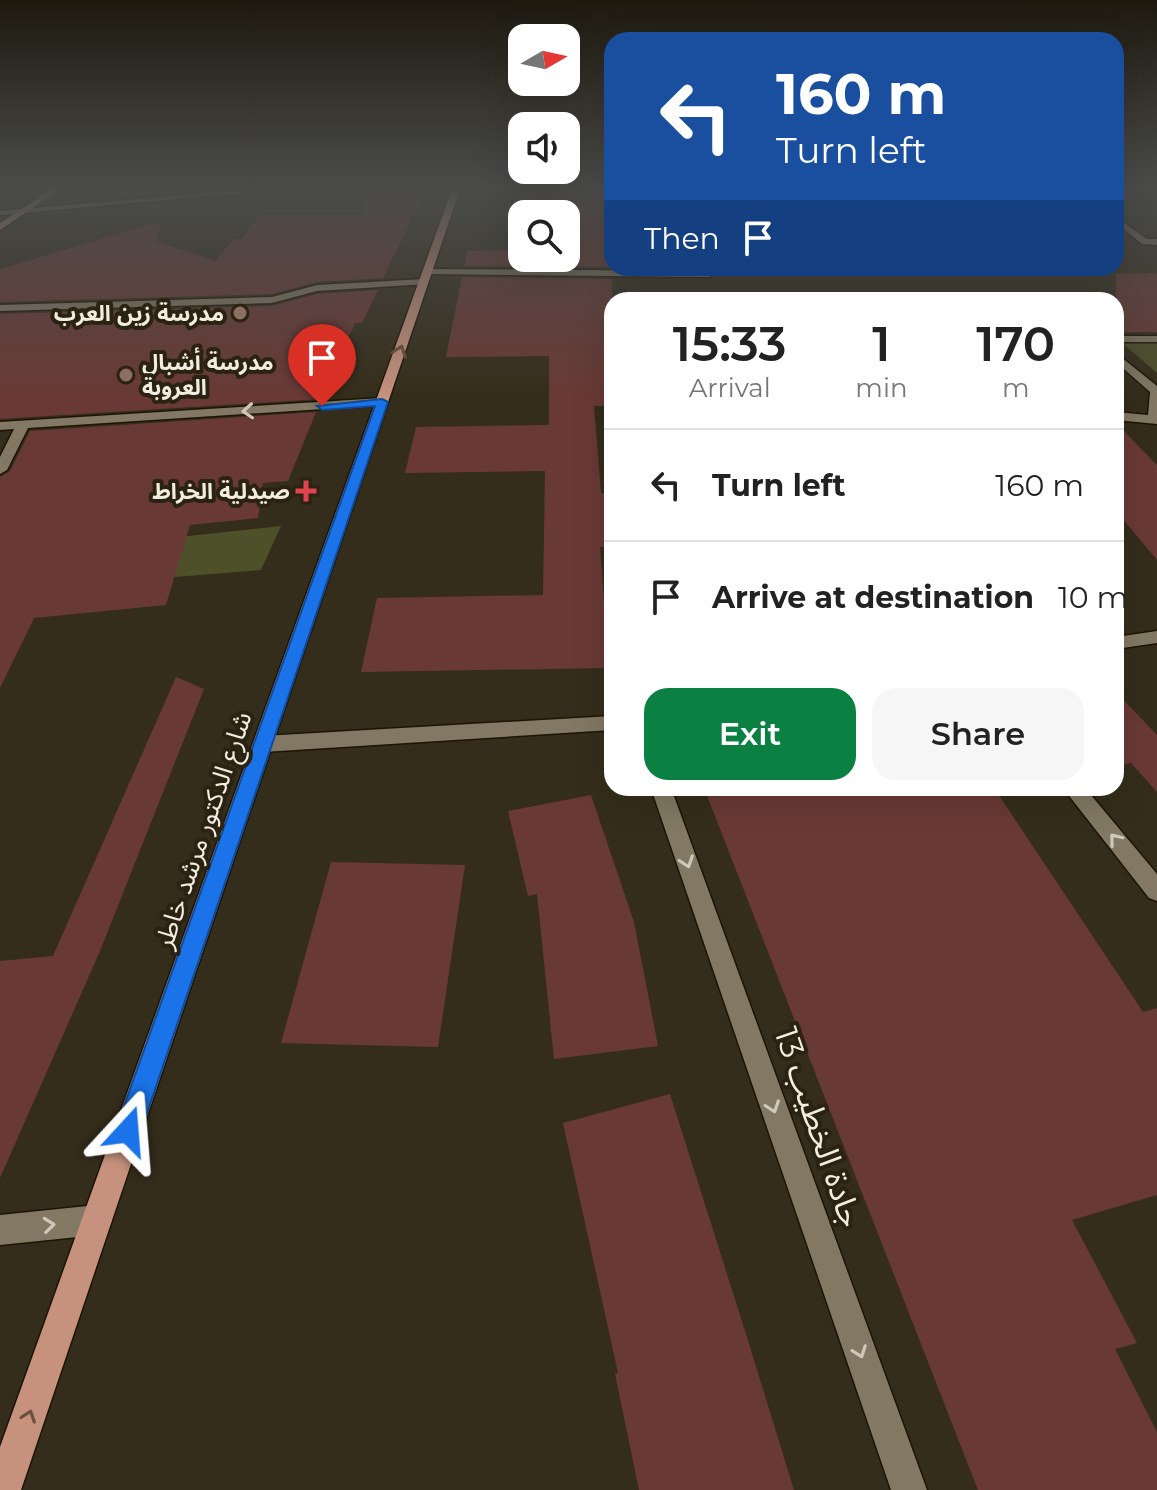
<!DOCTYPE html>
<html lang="en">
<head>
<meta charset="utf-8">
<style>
  :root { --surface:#fff; --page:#f6f6f6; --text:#222; --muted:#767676; --line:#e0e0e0; --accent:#0b8043 }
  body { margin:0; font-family:Montserrat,"Noto Sans Arabic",sans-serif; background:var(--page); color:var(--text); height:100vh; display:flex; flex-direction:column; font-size:30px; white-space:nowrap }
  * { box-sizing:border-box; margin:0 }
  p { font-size:26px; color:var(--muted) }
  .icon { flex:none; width:44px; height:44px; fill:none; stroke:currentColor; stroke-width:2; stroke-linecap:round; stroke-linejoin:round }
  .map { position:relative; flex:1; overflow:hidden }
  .side { position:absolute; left:604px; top:292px; width:520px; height:504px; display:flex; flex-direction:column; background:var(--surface); border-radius:24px; box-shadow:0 8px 32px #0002 }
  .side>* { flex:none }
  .banner { position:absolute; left:604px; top:32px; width:520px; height:244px; border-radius:24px; box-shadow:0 8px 32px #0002; background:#1a4fa0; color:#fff; overflow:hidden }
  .needle { width:52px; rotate:81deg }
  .fabs { position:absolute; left:508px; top:24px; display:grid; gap:16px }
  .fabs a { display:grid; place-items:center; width:72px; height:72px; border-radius:16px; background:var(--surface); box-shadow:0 8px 32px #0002; font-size:40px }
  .pin { position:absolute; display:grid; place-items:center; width:68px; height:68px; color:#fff; margin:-82px -34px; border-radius:50% 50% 50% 0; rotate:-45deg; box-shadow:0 0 8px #0007 }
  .pin .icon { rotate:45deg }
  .me { position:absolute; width:88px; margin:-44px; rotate:19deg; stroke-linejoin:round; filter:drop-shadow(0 0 6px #0008) }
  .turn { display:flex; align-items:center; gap:28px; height:168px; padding:0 40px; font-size:36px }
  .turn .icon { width:104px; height:104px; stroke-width:2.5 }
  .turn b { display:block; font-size:56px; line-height:68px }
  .then { display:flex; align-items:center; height:76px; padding:0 40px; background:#0003; gap:16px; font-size:30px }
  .eta { display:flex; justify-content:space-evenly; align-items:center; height:136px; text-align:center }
  .eta b { font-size:48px; font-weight:600; line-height:56px }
  .button { display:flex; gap:16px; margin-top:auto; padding:16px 40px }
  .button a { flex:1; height:92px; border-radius:24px; background:var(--accent); color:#fff; font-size:32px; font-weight:600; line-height:92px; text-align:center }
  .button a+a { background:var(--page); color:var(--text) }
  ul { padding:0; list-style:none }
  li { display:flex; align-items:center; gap:24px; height:112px; padding:0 40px; border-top:2px solid var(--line) }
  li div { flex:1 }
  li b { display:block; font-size:30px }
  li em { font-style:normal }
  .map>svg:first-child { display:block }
</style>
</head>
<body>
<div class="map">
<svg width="1157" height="1490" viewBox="0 0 1157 1490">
  <rect width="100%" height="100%" fill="#352d1b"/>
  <!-- green -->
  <path fill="#4d5028" d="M 1121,342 L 1157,342 L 1157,373 Z
    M 281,526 L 261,570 L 50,587 L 179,537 Z"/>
  <!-- building -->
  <path fill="#693935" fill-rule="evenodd" d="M 426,189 L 383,278 L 317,282 L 272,294 L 0,302 L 0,269 L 162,221 L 156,241 L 215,261 L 234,239 L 241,239 L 260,215 L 367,215 L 359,193 Z
    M 525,189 L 612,189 L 612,267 L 464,266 L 467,251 L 516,250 ZM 522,214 L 566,214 L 566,258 L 522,258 Z
    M 1157,273 L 1157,332 L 1116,332 L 1116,274 Z
    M 462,277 L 612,279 L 612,406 L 594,406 L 601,493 L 612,493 L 612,547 L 600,547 L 609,668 L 361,672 L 377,598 L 543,595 L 545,471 L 405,473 L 416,427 L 549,425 L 549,356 L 446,357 Z
    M 378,290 L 362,323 L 355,323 L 322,399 L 0,419 L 0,314 L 272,306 L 317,294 Z
    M 316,412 L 288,481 L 263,483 L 258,518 L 190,525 L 166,605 L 34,618 L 0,688 L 0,477 L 10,471 L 30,431 Z
    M 1116,423 L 1157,465 L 1157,560 L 1116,511 Z
    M 176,677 L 204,689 L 100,951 L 0,1178 L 0,961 L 53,956 Z
    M 1116,692 L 1157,735 L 1157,792 L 1131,763 L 1116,766 Z
    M 704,788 L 994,788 L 1143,1012 L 1157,1008 L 1157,1195 L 1072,1220 L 1137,1343 L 1115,1349 L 1157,1432 L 1157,1490 L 978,1490 Z
    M 591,795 L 634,922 L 658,1046 L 554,1059 L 537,894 L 528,896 L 508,811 Z
    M 331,862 L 465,865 L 438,1047 L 281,1043 Z
    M 670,1094 L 746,1334 L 794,1490 L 639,1490 L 615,1374 L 618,1373 L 563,1123 Z"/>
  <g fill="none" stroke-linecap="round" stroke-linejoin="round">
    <!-- minor casing -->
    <g stroke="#1d1504" stroke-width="3">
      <path id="minor" d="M 253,189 L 287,189 L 0,215 L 0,211 Z
        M 1116,217 L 1147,239 L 1157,239 L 1157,245 L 1142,244 L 1116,223 Z
        M 428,269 L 709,271 L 714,274 L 709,277 L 425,274 Z
        M 424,279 L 427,284 L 317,291 L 272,303 L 0,311 L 0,305 L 272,297 L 317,285 Z
        M 1116,336 L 1157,336 L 1157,342 L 1116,342 Z
        M 1116,353 L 1157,386 L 1157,424 L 1116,420 L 1116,412 L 1148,415 L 1150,392 L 1116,362 Z
        M 382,398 L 386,399 L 386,405 L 28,428 L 7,470 L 0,474 L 0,457 L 14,429 L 0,430 L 0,422 Z
        M 1157,631 L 1157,643 L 1116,649 L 1116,637 Z
        M 612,716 L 612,730 L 263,752 L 253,744 L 263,736 Z
        M 651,788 L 671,788 L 927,1490 L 891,1490 Z
        M 1063,788 L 1085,788 L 1157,874 L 1157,901 L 1149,898 Z
        M 97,1205 L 108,1209 L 112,1220 L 108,1231 L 97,1235 L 0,1245 L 0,1215 Z"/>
    </g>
    <!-- primary casing -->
    <g stroke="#1d1504" stroke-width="3">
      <path id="primary" d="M 52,189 L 61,189 L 0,230 L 0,223 Z
        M 452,189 L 460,189 L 21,1490 L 0,1490 L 0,1447 Z"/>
    </g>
    <!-- minor -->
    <use href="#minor" fill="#827863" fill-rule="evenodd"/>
    <!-- primary -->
    <use href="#primary" fill="#c6927d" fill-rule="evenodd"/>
  </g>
  <!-- one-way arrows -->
  <defs><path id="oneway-chevron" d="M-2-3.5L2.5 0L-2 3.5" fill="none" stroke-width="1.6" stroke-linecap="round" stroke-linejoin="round" transform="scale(2)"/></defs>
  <g stroke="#694f3c">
    <use href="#oneway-chevron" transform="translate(400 351) rotate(-71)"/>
    <use href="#oneway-chevron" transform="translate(29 1416) rotate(-71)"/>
  </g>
  <g stroke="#d0c9bb">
    <use href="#oneway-chevron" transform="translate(248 411) rotate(176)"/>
    <use href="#oneway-chevron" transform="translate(1115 839) rotate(-129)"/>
    <use href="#oneway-chevron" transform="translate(687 862) rotate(71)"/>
    <use href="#oneway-chevron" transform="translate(773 1107) rotate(71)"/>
    <use href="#oneway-chevron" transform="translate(49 1225) rotate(-6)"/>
    <use href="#oneway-chevron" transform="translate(860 1352) rotate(70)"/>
  </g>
  <!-- sky -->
  <linearGradient id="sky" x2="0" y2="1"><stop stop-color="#1d190f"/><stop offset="0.47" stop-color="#4b4c4a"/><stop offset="1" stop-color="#4b4c4a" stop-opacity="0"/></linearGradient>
  <rect width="1157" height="398" fill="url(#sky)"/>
  <!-- route -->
  <path fill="#1a73e8" stroke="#114b97" stroke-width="2" d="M 382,399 L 388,402 L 141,1131 L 138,1140 L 128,1144 L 119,1140 L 115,1131 L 375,406 L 322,410 L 317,406 Z"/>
  <!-- markers -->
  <g fill="#8d6e63" stroke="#2b2311" stroke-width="3">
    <circle cx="240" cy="313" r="8"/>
    <circle cx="126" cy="375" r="8"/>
  </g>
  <path fill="#e0444e" stroke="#2b2311" stroke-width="3" d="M302 479h8v8h8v8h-8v8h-8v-8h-8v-8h8z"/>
  <g text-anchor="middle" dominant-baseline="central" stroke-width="8" stroke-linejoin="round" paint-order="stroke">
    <!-- far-poi labels -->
    <g font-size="22" font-weight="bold" fill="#f2ece1" stroke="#2b2311" text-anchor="end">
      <text x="224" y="313">مدرسة زين العرب</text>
      <text x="142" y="362" text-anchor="start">مدرسة أشبال<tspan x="142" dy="25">العروبة</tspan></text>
      <text x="290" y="491">صيدلية الخراط</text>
    </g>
    <!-- street labels -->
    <g font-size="26" fill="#f2ece1" stroke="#2b2311">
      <text transform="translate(203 830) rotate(-71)">شارع الدكتور مرشد خاطر</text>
    </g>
    <!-- near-street labels -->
    <g font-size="32" fill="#f2ece1" stroke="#2b2311">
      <text transform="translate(819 1127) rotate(71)">جادة الخطيب 13</text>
    </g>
  </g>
</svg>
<div class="fabs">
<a><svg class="needle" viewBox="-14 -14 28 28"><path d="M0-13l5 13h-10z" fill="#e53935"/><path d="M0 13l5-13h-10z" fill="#767676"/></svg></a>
<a><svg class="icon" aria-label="sound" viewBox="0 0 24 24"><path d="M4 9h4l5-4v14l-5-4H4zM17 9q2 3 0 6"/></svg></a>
<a><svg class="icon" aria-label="search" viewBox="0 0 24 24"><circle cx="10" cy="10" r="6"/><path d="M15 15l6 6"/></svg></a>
</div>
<div class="pin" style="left:322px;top:406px;background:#d93025"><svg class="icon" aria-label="arrive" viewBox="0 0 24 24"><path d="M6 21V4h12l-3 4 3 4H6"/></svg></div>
<svg class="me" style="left:128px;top:1131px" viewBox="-20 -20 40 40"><path d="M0-17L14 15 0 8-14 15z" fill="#1a73e8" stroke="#fff" stroke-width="4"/></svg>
<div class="banner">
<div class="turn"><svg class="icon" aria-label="left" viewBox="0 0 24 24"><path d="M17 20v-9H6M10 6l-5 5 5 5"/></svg><div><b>160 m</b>Turn left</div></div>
<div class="then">Then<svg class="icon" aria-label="arrive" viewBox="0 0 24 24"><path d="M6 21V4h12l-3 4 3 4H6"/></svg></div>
</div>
<section class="side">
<div class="eta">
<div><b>15:33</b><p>Arrival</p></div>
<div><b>1</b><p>min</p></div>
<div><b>170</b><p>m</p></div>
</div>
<ul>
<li><svg class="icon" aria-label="left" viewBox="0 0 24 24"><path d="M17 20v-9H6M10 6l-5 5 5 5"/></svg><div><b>Turn left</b></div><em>160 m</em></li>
<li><svg class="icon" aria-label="arrive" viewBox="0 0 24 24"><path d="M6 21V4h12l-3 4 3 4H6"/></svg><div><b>Arrive at destination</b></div><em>10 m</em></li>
</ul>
<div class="button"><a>Exit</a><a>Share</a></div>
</section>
</div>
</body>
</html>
